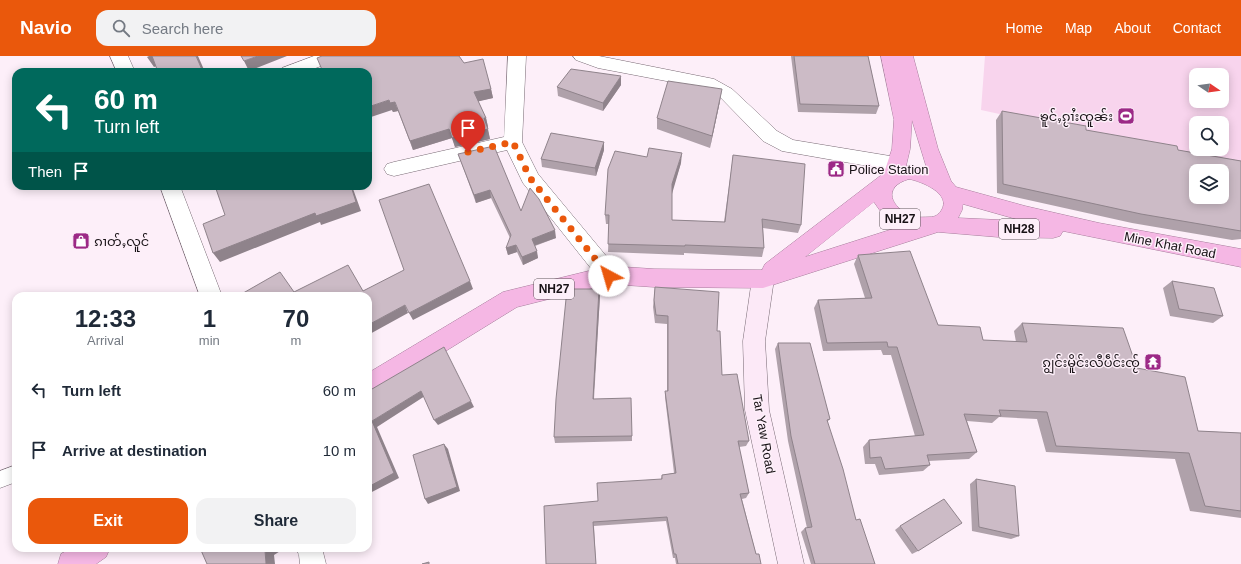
<!DOCTYPE html>
<html lang="en">
<head>
<meta charset="utf-8">
<style>
  :root { --surface:#fff; --page:#f2f2f3; --text:#1f2937; --muted:#747a83; --accent:#ea580c }
  body { margin:0; font-family:Helvetica,"Noto Sans Myanmar",sans-serif; background:var(--page); color:var(--text); height:100vh; display:flex; flex-direction:column; font-size:15px; white-space:nowrap }
  * { box-sizing:border-box; margin:0 }
  p { font-size:13px; color:var(--muted) }
  .icon { flex:none; width:22px; height:22px; fill:none; stroke:currentColor; stroke-width:2; stroke-linecap:round; stroke-linejoin:round }
  .map { position:relative; flex:1; overflow:hidden }
  .sheet { position:absolute; left:12px; top:236px; width:360px; height:260px; display:flex; flex-direction:column; background:var(--surface); border-radius:12px; box-shadow:0 2px 10px #0003 }
  .sheet>* { flex:none }
  .top-card { position:absolute; left:12px; top:12px; width:360px; height:122px; border-radius:12px; box-shadow:0 2px 10px #0003; background:#00695c; color:#fff; overflow:hidden }
  .needle { width:26px; rotate:103deg }
  .tools { position:absolute; left:1189px; top:12px; display:grid; gap:8px }
  .tools a { display:grid; place-items:center; width:40px; height:40px; border-radius:8px; background:var(--surface); box-shadow:0 2px 10px #0003; font-size:20px }
  .pin { position:absolute; display:grid; place-items:center; width:34px; height:34px; color:#fff; margin:-41px -17px; border-radius:50% 50% 50% 0; rotate:-45deg; box-shadow:0 0 4px #0007 }
  .pin .icon { rotate:45deg }
  .me { position:absolute; width:44px; margin:-22px; rotate:321deg; stroke-linejoin:round; filter:drop-shadow(0 0 3px #0008) }
  .turn { display:flex; align-items:center; gap:14px; height:84px; padding:0 16px; font-size:18px }
  .turn .icon { width:52px; height:52px; stroke-width:2.5 }
  .turn b { display:block; font-size:28px; line-height:34px }
  .then { display:flex; align-items:center; height:38px; padding:0 16px; background:#0003; gap:8px; font-size:15px }
  .eta { display:flex; justify-content:space-evenly; align-items:center; height:68px; text-align:center }
  .eta b { font-size:24px; font-weight:600; line-height:28px }
  .primary-button { display:flex; gap:8px; margin-top:auto; padding:8px 16px }
  .primary-button a { flex:1; height:46px; border-radius:12px; background:var(--accent); color:#fff; font-size:16px; font-weight:600; line-height:46px; text-align:center }
  .primary-button a+a { background:var(--page); color:var(--text) }
  ul { padding:0; list-style:none }
  li { display:flex; align-items:center; gap:12px; height:60px; padding:0 16px }
  li div { flex:1 }
  li b { display:block; font-size:15px }
  li em { font-style:normal }
  header { display:flex; align-items:center; gap:24px; box-sizing:border-box; height:56px; padding:0 20px; background:var(--accent); color:#fff }
  header strong { font-size:19px }
  nav { display:flex; gap:22px; margin-inline-start:auto; font-size:14px }
  .search { width:280px; height:36px; background:var(--page); display:flex; align-items:center; gap:10px; box-sizing:border-box; padding:0 14px; border-radius:12px; color:var(--muted); font-size:15px }
  .map>svg:first-child { display:block }
</style>
</head>
<body>
<header>
<strong>Navio</strong>
<div class="search"><svg class="icon" aria-label="search" viewBox="0 0 24 24"><circle cx="10" cy="10" r="6"/><path d="M15 15l6 6"/></svg>Search here</div>
<nav><a>Home</a><a>Map</a><a>About</a><a>Contact</a></nav>
</header>
<div class="map">
<svg width="1241" height="508" viewBox="0 0 1241 508">
  <rect width="100%" height="100%" fill="#fdeff9"/>
  <!-- green -->
  <path fill="#f8d4ed" fill-rule="evenodd" d="M 985,0 L 1241,0 L 1241,110 L 981,54 ZM 1196,19 L 1222,19 L 1222,45 L 1196,45 ZM 1196,67 L 1222,67 L 1222,93 L 1196,93 Z"/>
  <g fill="none" stroke-linecap="round" stroke-linejoin="round">
    <!-- lane casing -->
    <g stroke="#786a74" stroke-width="1">
      <path id="lane" d="M 16,409 L 16,426 L 0,432 L 0,415 Z"/>
    </g>
    <!-- street casing -->
    <g stroke="#786a74" stroke-width="1">
      <path id="street" d="M 110,0 L 128,0 L 135,16 L 117,16 Z
        M 314,0 L 340,0 L 337,4 L 305,16 L 279,16 L 282,12 Z
        M 508,0 L 526,0 L 522,86 L 538,118 L 617,213 L 620,219 L 617,225 L 609,228 L 601,225 L 523,127 L 507,94 L 394,120 L 387,118 L 384,113 L 387,108 L 394,106 L 504,81 Z
        M 573,0 L 599,0 L 714,23 L 732,33 L 777,75 L 793,84 L 896,101 L 903,103 L 906,108 L 903,113 L 896,115 L 782,95 L 763,85 L 720,41 L 703,32 L 598,12 L 576,4 Z
        M 160,130 L 180,130 L 222,240 L 200,240 Z
        M 296,492 L 322,492 L 326,508 L 300,508 L 299,499 Z"/>
    </g>
    <!-- secondary casing -->
    <g stroke="#786a74" stroke-width="1">
      <path id="secondary" d="M 763,214 L 771,217 L 774,223 L 765,285 L 769,354 L 804,508 L 778,508 L 745,354 L 743,285 L 752,223 L 755,217 Z"/>
    </g>
    <!-- highway casing -->
    <g stroke="#a77d9c" stroke-width="1">
      <path id="highway" d="M 881,0 L 913,0 L 938,93 L 951,125 L 956,131 L 1025,150 L 1099,167 L 1241,193 L 1241,211 L 1063,175 L 1060,180 L 1053,182 L 998,181 L 938,176 L 763,232 L 654,231 L 609,228 L 517,251 L 376,338 L 368,341 L 368,317 L 503,236 L 511,234 L 609,210 L 654,213 L 762,214 L 765,208 L 884,117 L 892,93 L 894,64 ZM 912,64 L 927,113 L 909,109 L 906,110 L 910,93 ZM 909,123 C 921,125 953,138 941,155 C 938,159 935,161 930,161 C 924,161 918,162 912,160 C 891,152 881,131 909,123 ZM 874,146 L 886,163 L 899,171 L 805,201 ZM 963,148 L 1023,165 L 958,162 L 962,154 Z
        M 72,492 L 110,492 L 106,501 L 96,508 L 58,508 L 61,498 Z"/>
    </g>
    <!-- lane -->
    <use href="#lane" fill="#fff" fill-rule="evenodd"/>
    <!-- street -->
    <use href="#street" fill="#fff" fill-rule="evenodd"/>
    <!-- secondary -->
    <use href="#secondary" fill="#fce9f7" fill-rule="evenodd"/>
    <!-- highway -->
    <use href="#highway" fill="#f5b7e4" fill-rule="evenodd"/>
  </g>
  <!-- wall -->
  <path fill="#afa1aa" d="M 791,0 L 868,0 L 879,50 L 876,58 L 798,56 Z
    M 464,7 L 491,33 L 493,42 L 478,45 L 486,62 L 488,71 L 487,71 L 490,83 L 455,91 L 452,82 L 413,94 L 398,55 L 393,56 L 392,54 Z
    M 621,29 L 603,55 L 558,40 L 557,31 Z
    M 720,45 L 710,92 L 657,73 L 657,62 Z
    M 1002,55 L 1086,74 L 1178,94 L 1241,105 L 1241,183 L 1232,184 L 1132,167 L 997,137 L 996,64 Z
    M 604,86 L 604,94 L 596,120 L 542,111 L 541,103 Z
    M 458,98 L 521,155 L 556,182 L 535,190 L 538,202 L 523,209 L 517,196 L 508,199 L 506,192 L 510,182 L 491,142 L 476,147 L 461,106 Z
    M 733,99 L 801,169 L 798,177 L 763,172 L 764,192 L 762,201 L 684,197 L 684,199 L 608,196 L 609,168 L 606,168 L 605,159 L 681,107 L 672,135 L 672,164 L 724,166 L 732,108 Z
    M 858,199 L 938,269 L 983,284 L 1016,286 L 1014,275 L 1022,267 L 1137,312 L 1198,375 L 1241,377 L 1241,462 L 1190,455 L 1175,403 L 1046,396 L 1037,363 L 999,361 L 992,367 L 967,365 L 977,396 L 969,403 L 928,405 L 930,409 L 923,415 L 879,419 L 875,408 L 865,408 L 863,391 L 869,384 L 915,380 L 891,299 L 883,299 L 881,294 L 823,295 L 814,252 L 818,244 L 865,242 L 854,208 Z
    M 1172,225 L 1223,260 L 1213,267 L 1170,260 L 1163,232 Z
    M 655,231 L 717,275 L 722,319 L 749,385 L 746,390 L 739,391 L 749,437 L 746,442 L 742,443 L 756,498 L 761,508 L 676,508 L 675,502 L 673,502 L 666,465 L 594,470 L 596,508 L 546,508 L 598,445 L 661,423 L 662,419 L 674,417 L 665,341 L 665,335 L 667,335 L 667,268 L 655,267 L 653,251 Z
    M 600,240 L 594,343 L 632,380 L 632,385 L 555,387 L 554,381 Z
    M 778,287 L 830,363 L 827,366 L 856,464 L 875,508 L 811,508 L 801,476 L 805,472 L 807,472 L 788,385 L 775,293 Z
    M 976,423 L 1019,480 L 1011,483 L 972,475 L 970,428 Z
    M 900,470 L 918,495 L 912,498 L 895,474 Z"/>
  <!-- shaded-wall -->
  <path fill="#8f838b" d="M 149,0 L 152,0 L 159,9 L 154,11 L 147,1 Z
    M 196,0 L 198,0 L 205,16 L 203,16 Z
    M 258,0 L 287,0 L 249,15 L 244,5 Z
    M 621,20 L 621,29 L 603,55 L 603,47 Z
    M 491,33 L 493,42 L 476,46 L 474,36 Z
    M 722,33 L 720,45 L 710,92 L 712,80 Z
    M 389,44 L 395,46 L 398,55 L 393,56 L 392,54 L 368,62 L 368,51 Z
    M 484,62 L 486,62 L 488,71 L 486,72 Z
    M 449,73 L 452,82 L 413,94 L 410,85 Z
    M 488,73 L 490,83 L 455,91 L 452,82 Z
    M 604,86 L 604,94 L 596,120 L 595,112 Z
    M 682,97 L 681,107 L 672,138 L 672,128 Z
    M 351,130 L 352,130 L 361,155 L 321,169 L 320,166 L 220,206 L 213,197 Z
    M 490,134 L 491,142 L 476,147 L 474,139 Z
    M 555,174 L 556,182 L 533,190 L 532,183 Z
    M 516,189 L 517,196 L 508,199 L 506,192 Z
    M 537,195 L 538,202 L 523,209 L 522,201 Z
    M 470,225 L 473,233 L 413,264 L 409,257 Z
    M 599,233 L 600,240 L 593,349 L 593,343 Z
    M 405,249 L 408,257 L 368,279 L 368,269 Z
    M 421,335 L 425,340 L 377,371 L 399,422 L 368,438 L 372,365 Z
    M 471,345 L 474,351 L 438,369 L 434,364 Z
    M 444,388 L 448,393 L 460,435 L 428,448 L 425,443 Z
    M 268,492 L 285,492 L 274,499 L 275,508 L 266,508 L 265,494 Z"/>
  <!-- building -->
  <path fill="#ccbbc6" stroke="#8f838b" fill-rule="evenodd" d="M 152,0 L 196,0 L 203,16 L 158,16 Z
    M 241,0 L 258,0 L 244,5 Z
    M 322,0 L 459,0 L 464,7 L 483,3 L 491,33 L 474,36 L 486,62 L 484,62 L 488,73 L 452,82 L 449,73 L 410,85 L 395,46 L 390,47 L 389,44 L 368,51 L 368,16 L 323,16 L 317,2 Z
    M 794,0 L 868,0 L 879,50 L 800,48 Z
    M 571,13 L 621,20 L 603,47 L 557,31 Z
    M 668,25 L 722,33 L 712,80 L 657,62 Z
    M 1002,55 L 1086,70 L 1086,74 L 1177,90 L 1178,94 L 1241,105 L 1241,175 L 1141,158 L 1003,128 ZM 1196,115 L 1222,115 L 1222,141 L 1196,141 Z
    M 551,77 L 604,86 L 595,112 L 541,103 Z
    M 494,90 L 521,155 L 530,132 L 539,143 L 555,174 L 532,183 L 537,195 L 522,201 L 516,189 L 506,192 L 511,179 L 490,134 L 474,139 L 458,98 Z
    M 649,92 L 682,97 L 672,128 L 672,164 L 725,166 L 733,99 L 805,108 L 801,169 L 762,163 L 764,192 L 685,189 L 685,190 L 608,188 L 609,159 L 605,159 L 608,113 L 615,95 L 647,101 Z
    M 429,128 L 470,225 L 409,257 L 405,249 L 368,269 L 368,240 L 238,240 L 280,216 L 294,236 L 348,209 L 363,235 L 404,214 L 379,144 Z
    M 215,130 L 351,130 L 356,146 L 316,160 L 315,157 L 213,197 L 203,168 L 225,159 Z
    M 910,195 L 938,269 L 980,271 L 983,284 L 1027,286 L 1022,267 L 1123,272 L 1137,312 L 1185,321 L 1198,375 L 1241,377 L 1241,455 L 1205,450 L 1189,397 L 1056,390 L 1047,356 L 999,354 L 1001,360 L 964,358 L 977,396 L 927,399 L 930,409 L 885,413 L 881,401 L 870,402 L 869,384 L 924,379 L 897,291 L 888,291 L 887,286 L 827,287 L 818,244 L 872,242 L 858,199 Z
    M 1172,225 L 1214,232 L 1223,260 L 1179,253 Z
    M 655,231 L 719,236 L 717,275 L 720,275 L 722,319 L 737,318 L 749,385 L 738,385 L 749,437 L 740,438 L 756,498 L 759,498 L 761,508 L 678,508 L 676,498 L 674,498 L 667,461 L 593,466 L 596,508 L 546,508 L 544,450 L 598,445 L 597,427 L 662,423 L 662,419 L 676,417 L 665,335 L 668,335 L 668,260 L 656,259 L 654,244 Z
    M 567,233 L 599,233 L 593,343 L 631,342 L 632,380 L 554,381 L 556,343 Z
    M 778,287 L 810,287 L 830,363 L 827,364 L 843,413 L 856,464 L 860,463 L 875,508 L 815,508 L 805,472 L 812,471 L 791,380 Z
    M 444,291 L 471,345 L 434,364 L 421,335 L 372,365 L 394,417 L 368,431 L 368,335 L 372,333 Z
    M 444,388 L 457,431 L 425,443 L 413,399 Z
    M 976,423 L 1015,430 L 1019,480 L 979,471 Z
    M 944,443 L 962,467 L 918,495 L 900,470 Z
    M 200,492 L 268,492 L 265,494 L 266,508 L 207,508 Z
    M 429,506 L 429,508 L 422,508 Z"/>
  <g fill="none" stroke-linecap="round" stroke-linejoin="round">
    <!-- route -->
    <path stroke="#ea580c" stroke-width="7" stroke-dasharray="0 12.6" d="M 468,96 L 513,86 L 530,122 L 609,220"/>
  </g>
  <!-- icons -->
  <defs>
    <g id="stadium-square" transform="scale(0.9)"><rect x="-9" y="-9" width="18" height="18" rx="4" fill="#9c2986" stroke="#fdeff9"/><path d="M0-5a6.5 5 0 1 0 0 10a6.5 5 0 1 0 0-10ZM-3.5-1.8h7v3.6h-7Z" fill="#fff"/></g>
    <g id="civic-square" transform="scale(0.9)"><rect x="-9" y="-9" width="18" height="18" rx="4" fill="#9c2986" stroke="#fdeff9"/><path d="M-.6-6.5H3V-4.5H.6V-3L4-1V1h2V6H-6V1h2V-1L-.6-3ZM-1.2 2.5V6h2.4V2.5Z" fill="#fff"/></g>
    <g id="shop-square" transform="scale(0.9)"><rect x="-9" y="-9" width="18" height="18" rx="4" fill="#9c2986" stroke="#fdeff9"/><path d="M-5-2.5h2.3a2.7 3.5 0 0 1 5.4 0H5L5.5 6h-11ZM-1.5-2.5h3a1.5 2.3 0 0 0-3 0Z" fill="#fff"/></g>
    <g id="temple-square" transform="scale(0.9)"><rect x="-9" y="-9" width="18" height="18" rx="4" fill="#9c2986" stroke="#fdeff9"/><path d="M0-6L5-2H3V0L6.5 2.5H4V6H1.5V3h-3V6H-4V2.5H-6.5L-3 0V-2H-5Z" fill="#fff"/></g>
  </defs>
  <g fill-rule="evenodd">
    <use href="#stadium-square" x="1126" y="60"/>
    <use href="#civic-square" x="836" y="113"/>
    <use href="#shop-square" x="81" y="185"/>
    <use href="#temple-square" x="1153" y="306"/>
  </g>
  <g text-anchor="middle" dominant-baseline="central" stroke-width="3" stroke-linejoin="round" paint-order="stroke">
    <!-- shield labels -->
    <g fill="#fdeff9" stroke="#5c5459" stroke-width="1">
      <rect x="880" y="153" width="40" height="20" rx="3"/>
      <rect x="999" y="163" width="40" height="20" rx="3"/>
      <rect x="534" y="223" width="40" height="20" rx="3"/>
    </g>
    <g font-size="12" font-weight="bold" fill="#171115">
      <text x="900" y="163">NH27</text>
      <text x="1019" y="173">NH28</text>
      <text x="554" y="233">NH27</text>
    </g>
    <!-- poi labels -->
    <g font-size="13" fill="#171115" stroke="#fdeff9" text-anchor="end">
      <text x="1113" y="60">ၶူင်ႇၵႂၢႆးၸူၼ်း</text>
      <text x="849" y="113" text-anchor="start">Police Station</text>
      <text x="94" y="185" text-anchor="start">ၵၢတ်ႇလူင်</text>
      <text x="1140" y="306">ၵျွင်းမိူင်းလီပဵင်းၸႂ်</text>
    </g>
    <!-- street labels -->
    <g font-size="13" fill="#171115" stroke="#fdeff9">
      <text transform="translate(1170 189) rotate(11)">Mine Khat Road</text>
      <text transform="translate(764 378) rotate(80)">Tar Yaw Road</text>
    </g>
  </g>
</svg>
<div class="tools">
<a><svg class="needle" viewBox="-14 -14 28 28"><path d="M0-13l5 13h-10z" fill="#e53935"/><path d="M0 13l5-13h-10z" fill="#747a83"/></svg></a>
<a><svg class="icon" aria-label="search" viewBox="0 0 24 24"><circle cx="10" cy="10" r="6"/><path d="M15 15l6 6"/></svg></a>
<a><svg class="icon" aria-label="layers" viewBox="0 0 24 24"><path d="M12 4l9 5-9 5-9-5zM3 14l9 5 9-5"/></svg></a>
</div>
<div class="pin" style="left:468px;top:96px;background:#d93025"><svg class="icon" aria-label="arrive" viewBox="0 0 24 24"><path d="M6 21V4h12l-3 4 3 4H6"/></svg></div>
<svg class="me" style="left:609px;top:220px" viewBox="-20 -20 40 40"><circle r="19" fill="#fff"/><path d="M0-13L10 11 0 6-10 11z" fill="#ea580c"/></svg>
<div class="top-card">
<div class="turn"><svg class="icon" aria-label="left" viewBox="0 0 24 24"><path d="M17 20v-9H6M10 6l-5 5 5 5"/></svg><div><b>60 m</b>Turn left</div></div>
<div class="then">Then<svg class="icon" aria-label="arrive" viewBox="0 0 24 24"><path d="M6 21V4h12l-3 4 3 4H6"/></svg></div>
</div>
<section class="sheet">
<div class="eta">
<div><b>12:33</b><p>Arrival</p></div>
<div><b>1</b><p>min</p></div>
<div><b>70</b><p>m</p></div>
</div>
<ul>
<li><svg class="icon" aria-label="left" viewBox="0 0 24 24"><path d="M17 20v-9H6M10 6l-5 5 5 5"/></svg><div><b>Turn left</b></div><em>60 m</em></li>
<li><svg class="icon" aria-label="arrive" viewBox="0 0 24 24"><path d="M6 21V4h12l-3 4 3 4H6"/></svg><div><b>Arrive at destination</b></div><em>10 m</em></li>
</ul>
<div class="primary-button"><a>Exit</a><a>Share</a></div>
</section>
</div>
</body>
</html>
